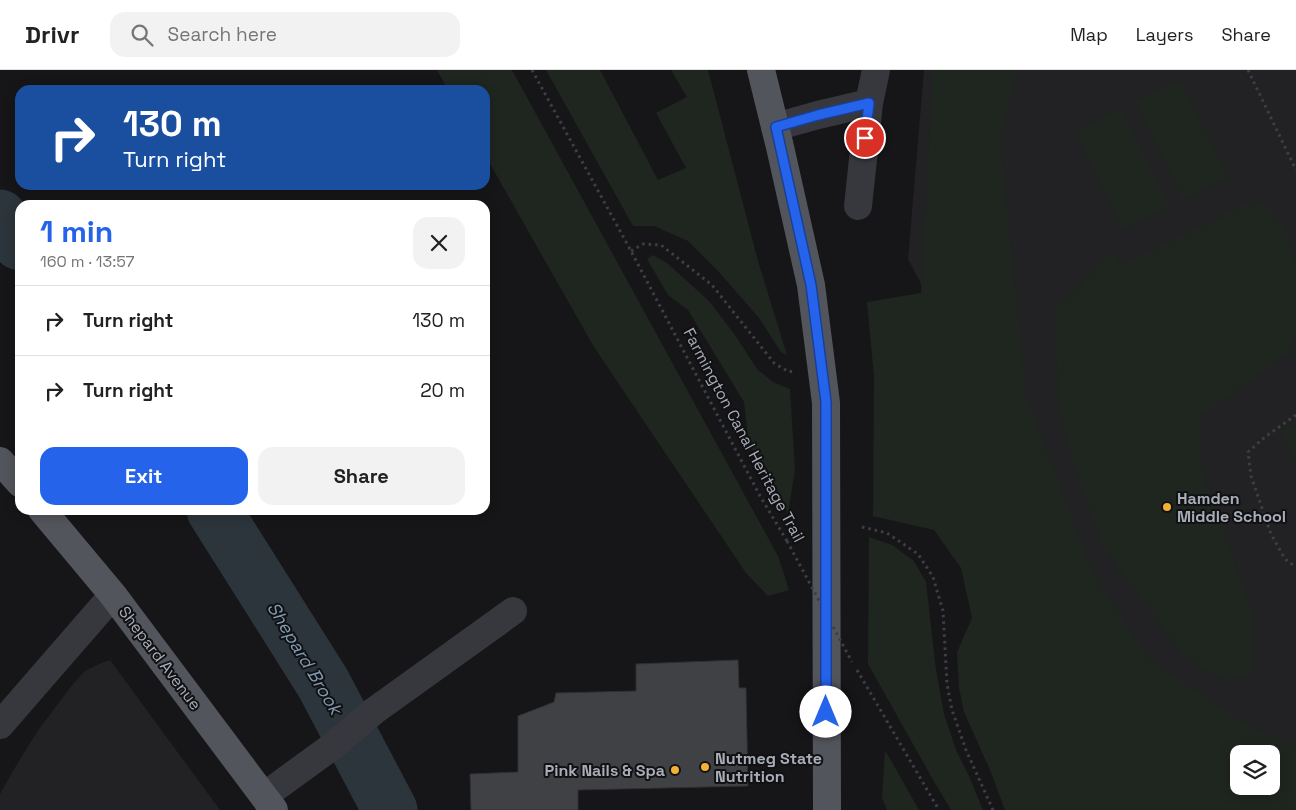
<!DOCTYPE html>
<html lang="en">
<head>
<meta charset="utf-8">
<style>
  :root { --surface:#fff; --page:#f2f2f2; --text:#222; --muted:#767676; --line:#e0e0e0; --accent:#2563eb }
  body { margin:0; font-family:"Space Grotesk",sans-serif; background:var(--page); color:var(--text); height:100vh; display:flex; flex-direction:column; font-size:19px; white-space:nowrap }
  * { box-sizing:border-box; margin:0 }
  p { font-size:16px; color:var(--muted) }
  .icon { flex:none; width:28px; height:28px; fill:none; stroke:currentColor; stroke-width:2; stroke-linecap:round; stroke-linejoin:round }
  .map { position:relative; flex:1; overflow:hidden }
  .sheet { position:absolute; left:15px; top:130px; width:475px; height:315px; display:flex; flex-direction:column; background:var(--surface); border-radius:15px; box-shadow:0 2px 12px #0003 }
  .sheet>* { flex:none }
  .top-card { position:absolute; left:15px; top:15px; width:475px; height:105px; border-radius:15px; box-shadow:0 2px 12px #0003; background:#1a4fa0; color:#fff; overflow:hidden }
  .buttons { position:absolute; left:1230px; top:675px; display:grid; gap:10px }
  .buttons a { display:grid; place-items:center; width:50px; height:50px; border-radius:10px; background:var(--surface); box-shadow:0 2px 12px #0003; font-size:25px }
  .pin { position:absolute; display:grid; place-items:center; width:42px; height:42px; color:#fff; margin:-21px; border:2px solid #fff; border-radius:50%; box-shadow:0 1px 5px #0007 }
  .me { position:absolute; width:55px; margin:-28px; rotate:0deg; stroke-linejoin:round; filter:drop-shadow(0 0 4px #0008) }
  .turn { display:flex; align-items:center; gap:18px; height:105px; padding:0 25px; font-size:22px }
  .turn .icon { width:65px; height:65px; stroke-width:2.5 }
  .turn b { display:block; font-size:35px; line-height:42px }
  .round { display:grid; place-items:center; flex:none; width:52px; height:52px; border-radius:15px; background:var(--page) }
  .overview { display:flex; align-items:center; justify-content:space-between; height:85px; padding:0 25px }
  h1 { font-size:30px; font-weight:700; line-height:38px; color:var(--accent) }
  .button { display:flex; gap:10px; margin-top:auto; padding:10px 25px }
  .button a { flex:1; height:58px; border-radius:15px; background:var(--accent); color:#fff; font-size:20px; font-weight:700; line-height:58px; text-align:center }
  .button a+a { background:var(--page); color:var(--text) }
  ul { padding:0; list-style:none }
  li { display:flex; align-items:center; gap:15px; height:70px; padding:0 25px; border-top:1px solid var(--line) }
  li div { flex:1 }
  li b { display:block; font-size:19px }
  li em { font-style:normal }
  header { display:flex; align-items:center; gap:30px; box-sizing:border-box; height:70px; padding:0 25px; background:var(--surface); border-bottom:1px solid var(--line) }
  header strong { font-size:24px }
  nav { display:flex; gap:28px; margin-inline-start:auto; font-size:18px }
  .search { width:350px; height:45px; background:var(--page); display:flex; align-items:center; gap:12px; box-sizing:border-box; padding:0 18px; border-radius:15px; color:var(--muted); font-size:19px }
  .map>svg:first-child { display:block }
</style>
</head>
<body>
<header>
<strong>Drivr</strong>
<div class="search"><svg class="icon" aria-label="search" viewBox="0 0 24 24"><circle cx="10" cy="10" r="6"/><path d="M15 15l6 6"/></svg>Search here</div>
<nav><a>Map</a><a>Layers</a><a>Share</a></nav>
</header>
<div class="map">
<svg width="1296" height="740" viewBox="0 0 1296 740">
  <rect width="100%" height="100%" fill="#161618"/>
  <!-- built -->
  <path fill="#222225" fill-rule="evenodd" d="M 924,0 L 1296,0 L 1296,740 L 1197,740 L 908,189 ZM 1239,684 L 1271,684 L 1271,716 L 1239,716 Z
    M 110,590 L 220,740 L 0,740 L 0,724 L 17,694 L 39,659 L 73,614 L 85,601 L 99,594 Z"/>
  <!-- green -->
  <path fill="#1e261f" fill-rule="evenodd" d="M 437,0 L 512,0 L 778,486 L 789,520 L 768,526 L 746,503 L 594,277 L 485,85 L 485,20 L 448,20 Z
    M 546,0 L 600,0 L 658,110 L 686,98 L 656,43 L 687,27 L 671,0 L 708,0 L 758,191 L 787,285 L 781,282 L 759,248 L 719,202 L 688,171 L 654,156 L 633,156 Z
    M 933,0 L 1017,0 L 1000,69 L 1026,326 L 1092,500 L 1149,589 L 1248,655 L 1296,677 L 1296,740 L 1005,740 L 990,700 L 964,642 L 959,618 L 957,582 L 972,548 L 961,498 L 934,460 L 873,446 L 874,307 L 867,232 L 921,223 ZM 1239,684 L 1271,684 L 1271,716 L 1239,716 Z
    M 1181,10 L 1229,108 L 1183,130 L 1135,32 Z
    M 1121,39 L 1169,137 L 1123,160 L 1075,61 Z
    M 1254,130 L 1266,135 L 1280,151 L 1289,168 L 1296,194 L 1296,267 L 1288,284 L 1200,347 L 1201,396 L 1252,544 L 1253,602 L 1227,612 L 1183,586 L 1102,476 L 1069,380 L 1058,332 L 1055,237 L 1083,213 L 1102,189 L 1113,180 L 1121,196 Z
    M 653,185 L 667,193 L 709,231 L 735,265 L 757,299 L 773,312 L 790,319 L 795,400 L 788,444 L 767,399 L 749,375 L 744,332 L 688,240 L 668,225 L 647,189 Z
    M 1296,354 L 1296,393 L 1281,360 Z
    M 869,467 L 892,475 L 914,491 L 926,512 L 936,600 L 944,644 L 956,680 L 969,706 L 983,740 L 951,740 L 932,708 L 868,594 Z
    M 885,680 L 919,740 L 887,740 L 882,728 Z"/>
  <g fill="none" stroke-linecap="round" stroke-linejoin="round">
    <!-- river -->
    <path stroke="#2c353c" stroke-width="55" d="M 0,147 L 20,173
      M 214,440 L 323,613 L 390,740"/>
  </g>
  <!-- building -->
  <path fill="#404145" stroke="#303034" d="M 738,590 L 739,618 L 746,618 L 748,716 L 578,720 L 578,740 L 471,740 L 470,704 L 518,702 L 518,646 L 554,632 L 556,623 L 636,621 L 636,594 Z"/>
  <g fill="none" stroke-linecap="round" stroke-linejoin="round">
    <!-- path -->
    <path stroke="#3d3f44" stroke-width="3" stroke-dasharray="2.5 4" stroke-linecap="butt" d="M 532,0 L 631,181 L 760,426 L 787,471
      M 1248,0 L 1296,100
      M 631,181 L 643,174 L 661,175 L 712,215 L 774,293 L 789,302 L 793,301
      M 1296,345 L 1265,367 L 1248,382 L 1251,406 L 1271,464 L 1285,489 L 1296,497
      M 862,457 L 887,463 L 918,484 L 933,507 L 943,541 L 947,614 L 952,640 L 966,680 L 993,740
      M 857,600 L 939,740"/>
    <!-- minor -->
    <path stroke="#37383d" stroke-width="28" d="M 775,57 L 818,45 L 869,33 L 876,0
      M 858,136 L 869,33
      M 0,655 L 113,525
      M 264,726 L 334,675 L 374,641 L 513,541"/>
    <!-- major -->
    <path stroke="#53555c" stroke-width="28" d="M 761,0 L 780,77 L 811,215 L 826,333 L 827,740
      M 0,391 L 20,413
      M 42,440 L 113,525 L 274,740"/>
    <!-- path-bridge -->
    <path stroke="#3d3f44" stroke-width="3" stroke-dasharray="2.5 4" stroke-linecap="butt" d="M 787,471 L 852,592"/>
  </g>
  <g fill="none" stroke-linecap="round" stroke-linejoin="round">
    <!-- route casing -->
    <g stroke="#184099" stroke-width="12">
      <path id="route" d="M 826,642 L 826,332 L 811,215 L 776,57 L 818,45 L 869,33 L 865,68"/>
    </g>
    <!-- route -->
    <use href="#route" stroke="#2563eb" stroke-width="9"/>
  </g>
  <!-- markers -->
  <g fill="#f2b134" stroke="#111113" stroke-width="2">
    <circle cx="1167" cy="437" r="5"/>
    <circle cx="705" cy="697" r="5"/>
    <circle cx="675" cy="700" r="5"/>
  </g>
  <g text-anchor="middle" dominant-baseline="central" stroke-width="4" stroke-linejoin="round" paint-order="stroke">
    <!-- street labels -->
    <g font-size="16" fill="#a8adb8" stroke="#111113">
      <text transform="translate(744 365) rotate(62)">Farmington Canal Heritage Trail</text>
      <text transform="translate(160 588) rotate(53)">Shepard Avenue</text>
    </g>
    <!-- poi labels -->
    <g font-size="16" font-weight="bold" fill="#a8adb8" stroke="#111113" text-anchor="start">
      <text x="1177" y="428">Hamden<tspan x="1177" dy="18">Middle School</tspan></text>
      <text x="715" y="688">Nutmeg State<tspan x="715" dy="18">Nutrition</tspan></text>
      <text x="665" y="700" text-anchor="end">Pink Nails &amp; Spa</text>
    </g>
    <!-- water labels -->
    <g font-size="18" font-style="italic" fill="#7f9bb3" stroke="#111113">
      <text transform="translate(305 588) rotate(59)">Shepard Brook</text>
    </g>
  </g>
</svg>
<div class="buttons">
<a><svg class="icon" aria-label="layers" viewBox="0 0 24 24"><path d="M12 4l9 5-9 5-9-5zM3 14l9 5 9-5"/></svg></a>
</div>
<div class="pin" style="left:865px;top:68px;background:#d93025"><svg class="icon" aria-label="arrive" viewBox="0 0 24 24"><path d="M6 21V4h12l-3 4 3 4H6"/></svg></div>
<svg class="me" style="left:826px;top:642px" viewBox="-20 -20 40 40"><circle r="19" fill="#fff"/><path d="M0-13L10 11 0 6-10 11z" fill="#2563eb"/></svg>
<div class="top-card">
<div class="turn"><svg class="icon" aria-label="right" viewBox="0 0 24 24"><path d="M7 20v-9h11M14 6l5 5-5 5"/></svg><div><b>130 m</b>Turn right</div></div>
</div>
<section class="sheet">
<div class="overview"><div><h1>1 min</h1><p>160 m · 13:57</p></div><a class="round"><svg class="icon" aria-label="close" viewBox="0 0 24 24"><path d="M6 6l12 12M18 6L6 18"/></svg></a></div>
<ul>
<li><svg class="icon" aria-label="right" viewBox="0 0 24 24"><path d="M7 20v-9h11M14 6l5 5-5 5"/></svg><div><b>Turn right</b></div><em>130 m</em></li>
<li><svg class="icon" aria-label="right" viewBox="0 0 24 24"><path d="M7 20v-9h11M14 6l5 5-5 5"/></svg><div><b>Turn right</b></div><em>20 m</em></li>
</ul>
<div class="button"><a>Exit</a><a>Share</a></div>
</section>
</div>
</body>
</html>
